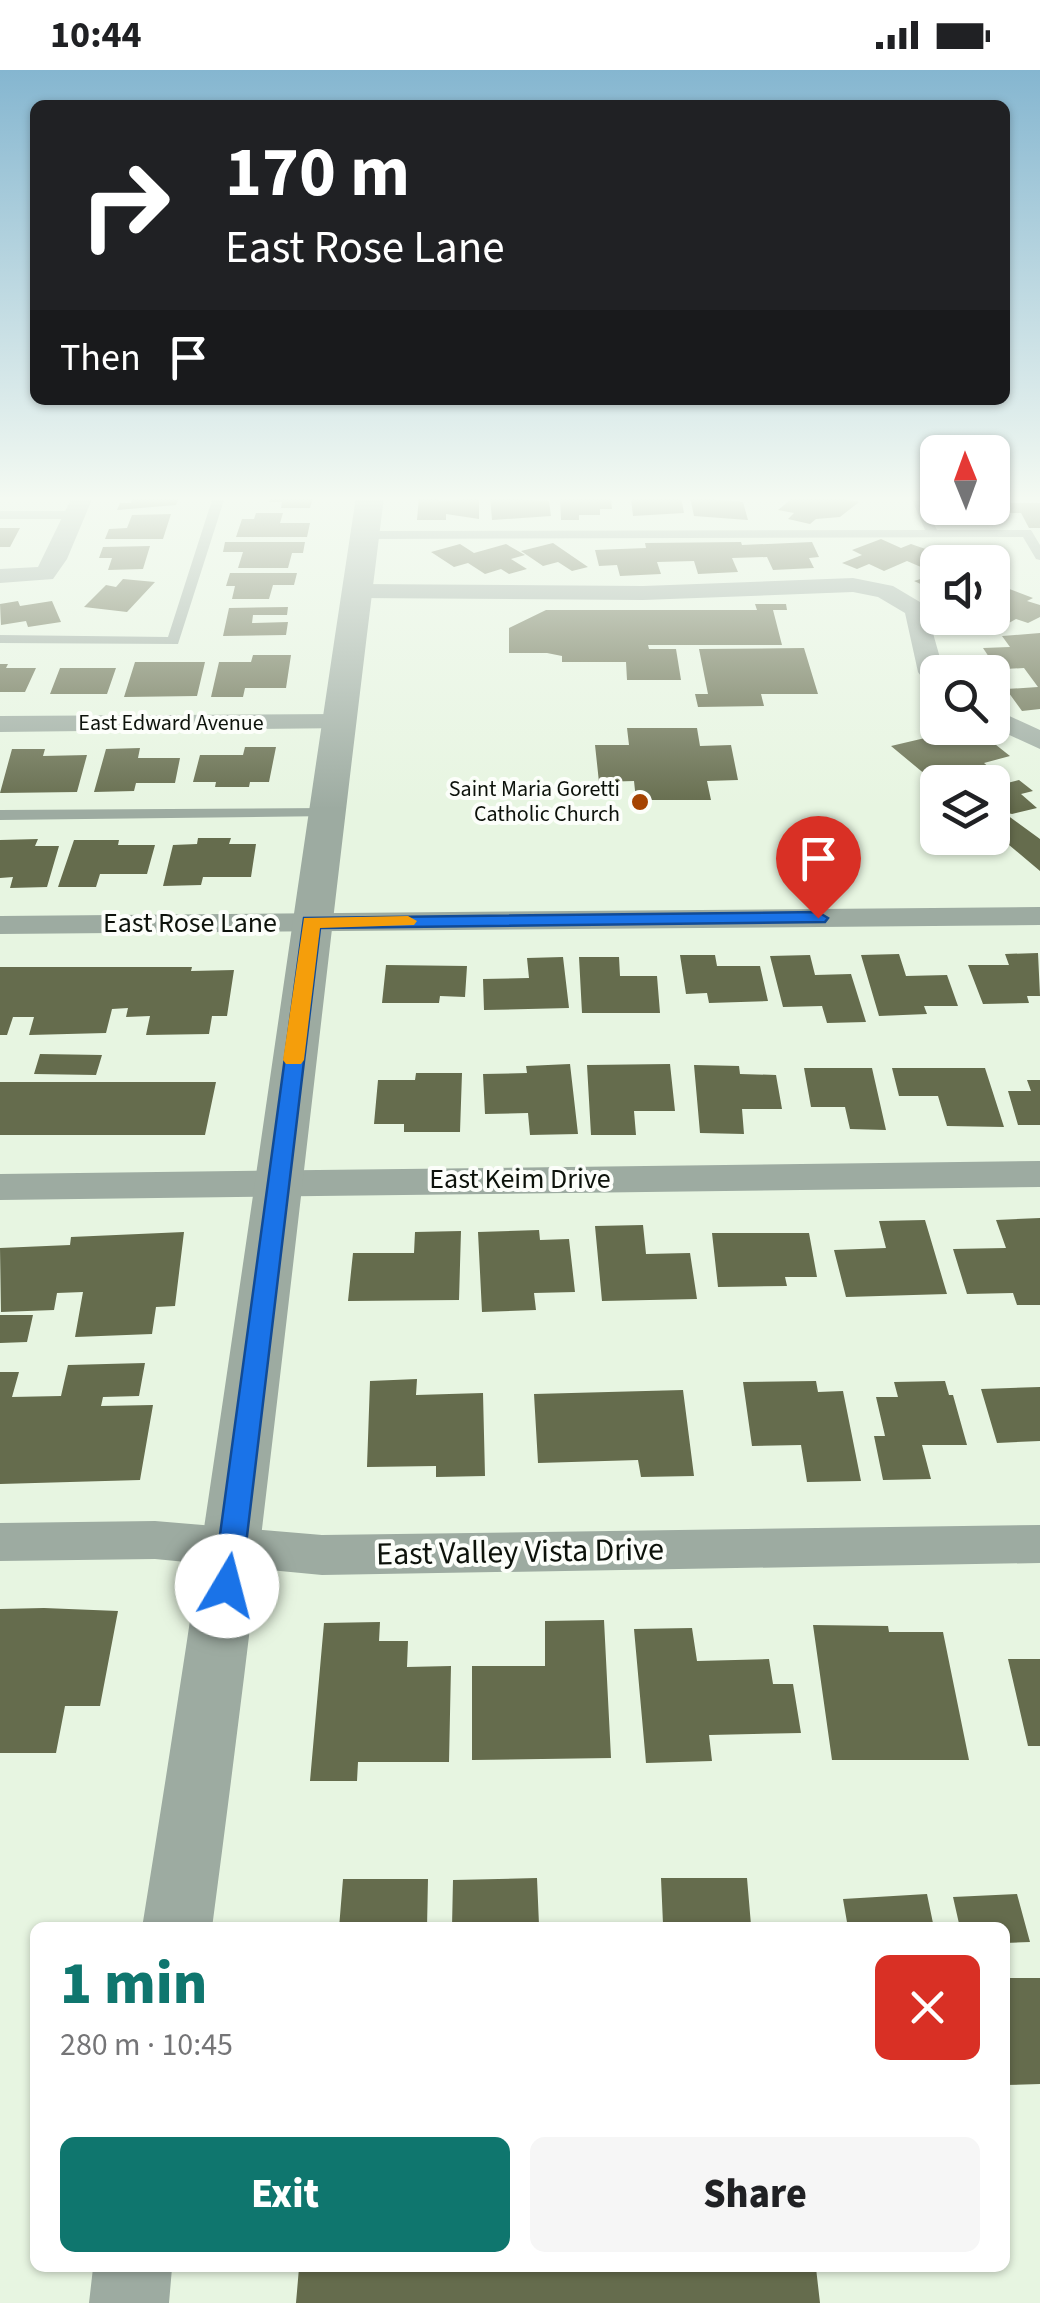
<!DOCTYPE html>
<html lang="en">
<head>
<meta charset="utf-8">
<style>
  :root { --surface:#fff; --page:#f6f6f6; --text:#202124; --muted:#757577; --accent:#0f766e }
  body { margin:0; font-family:"Source Sans 3",sans-serif; background:var(--page); color:var(--text); height:100vh; display:flex; flex-direction:column; font-size:38px; white-space:nowrap }
  * { box-sizing:border-box; margin:0 }
  p { font-size:32px; color:var(--muted) }
  .icon { flex:none; width:55px; height:55px; fill:none; stroke:currentColor; stroke-width:2; stroke-linecap:round; stroke-linejoin:round }
  .map { position:relative; flex:1; overflow:hidden }
  .side { position:absolute; left:30px; top:1852px; width:980px; height:350px; display:flex; flex-direction:column; background:var(--surface); border-radius:15px; box-shadow:0 2px 8px #0004 }
  .side>* { flex:none }
  .banner { position:absolute; left:30px; top:30px; width:980px; height:305px; border-radius:15px; box-shadow:0 2px 8px #0004; background:#202124; color:#fff; overflow:hidden }
  .needle { width:65px; rotate:359deg }
  .tools { position:absolute; left:920px; top:365px; display:grid; gap:20px }
  .tools a { display:grid; place-items:center; width:90px; height:90px; border-radius:15px; background:var(--surface); box-shadow:0 2px 8px #0004; font-size:50px }
  .pin { position:absolute; display:grid; place-items:center; width:85px; height:85px; color:#fff; margin:-102px -42px; border-radius:50% 50% 50% 0; rotate:-45deg; box-shadow:0 0 10px #0007 }
  .pin .icon { rotate:45deg }
  .me { position:absolute; width:110px; margin:-55px; rotate:8deg; stroke-linejoin:round; filter:drop-shadow(0 0 8px #0008) }
  .turn { display:flex; align-items:center; gap:35px; height:210px; padding:0 30px; font-size:45px }
  .turn .icon { width:130px; height:130px; stroke-width:2.5 }
  .turn b { display:block; font-size:70px; line-height:85px }
  .then { display:flex; align-items:center; height:95px; padding:0 30px; background:#0003; gap:20px; font-size:38px }
  .round { display:grid; place-items:center; flex:none; width:105px; height:105px; border-radius:15px; background:var(--page) }
  .head { display:flex; align-items:center; justify-content:space-between; height:170px; padding:0 30px }
  h1 { font-size:60px; font-weight:800; line-height:75px; color:var(--accent) }
  .action { display:flex; gap:20px; margin-top:auto; padding:20px 30px }
  .action a { flex:1; height:115px; border-radius:15px; background:var(--accent); color:#fff; font-size:40px; font-weight:800; line-height:115px; text-align:center }
  .action a+a { background:var(--page); color:var(--text) }
  .status { display:flex; justify-content:space-between; align-items:center; height:70px; padding:0 50px; background:var(--surface); direction:ltr }
  .status svg { height:28px; fill:currentColor }
  .map>svg:first-child { display:block }
</style>
</head>
<body>
<div class="status"><b>10:44</b><svg viewBox="0 0 49 12"><path d="M0 12V9h3v3zM5 12V6h3v6zM10 12V3h3v9zM15 12V0h3v12zM26 1h20v11H26zM47 4h2v5h-2z"/></svg></div>
<div class="map">
<svg width="1040" height="2233" viewBox="0 0 1040 2233">
  <rect width="100%" height="100%" fill="#e7f5e1"/>
  <!-- building -->
  <path fill="#656c4d" d="M 133,427 L 179,427 L 176,435 L 117,440 L 120,433 L 131,433 Z
    M 271,427 L 313,427 L 310,438 L 281,438 L 282,432 L 269,432 Z
    M 419,427 L 439,427 L 439,431 L 479,428 L 479,449 L 446,444 L 446,450 L 417,450 Z
    M 490,427 L 549,431 L 551,446 L 492,450 Z
    M 560,427 L 611,427 L 612,439 L 600,439 L 600,445 L 579,445 L 579,450 L 561,450 Z
    M 658,427 L 681,427 L 684,443 L 633,446 L 631,429 Z
    M 690,427 L 743,432 L 748,450 L 694,446 Z
    M 794,427 L 834,427 L 859,432 L 840,447 L 816,449 L 810,454 L 788,449 L 794,443 L 778,440 Z
    M 995,433 L 1040,433 L 1040,458 L 1029,458 L 1021,443 L 1000,443 Z
    M 256,443 L 283,443 L 280,453 L 310,453 L 307,467 L 236,467 L 242,449 L 254,449 Z
    M 171,444 L 163,469 L 105,469 L 109,459 L 127,458 L 132,445 Z
    M 0,458 L 20,458 L 10,477 L 0,477 Z
    M 881,469 L 901,478 L 911,474 L 963,492 L 938,492 L 938,522 L 914,511 L 937,504 L 907,491 L 884,501 L 869,494 L 857,499 L 842,493 L 862,485 L 852,480 Z
    M 225,472 L 305,472 L 303,483 L 292,483 L 288,498 L 238,498 L 243,482 L 223,482 Z
    M 741,472 L 742,475 L 812,472 L 819,487 L 809,488 L 814,498 L 773,500 L 767,487 L 732,488 L 738,502 L 698,504 L 694,491 L 657,492 L 661,504 L 620,506 L 617,495 L 599,496 L 595,480 L 646,478 L 645,473 Z
    M 553,473 L 588,497 L 572,501 L 558,492 L 543,496 L 521,481 Z
    M 460,474 L 474,483 L 506,474 L 525,485 L 511,489 L 527,499 L 509,504 L 501,499 L 485,504 L 468,493 L 454,497 L 431,482 Z
    M 150,476 L 143,499 L 108,500 L 112,488 L 99,488 L 103,477 Z
    M 230,503 L 297,503 L 294,515 L 273,515 L 269,529 L 232,529 L 235,516 L 226,516 Z
    M 123,509 L 155,512 L 127,542 L 84,537 L 106,515 L 116,517 Z
    M 999,515 L 1033,528 L 1027,531 L 1040,535 L 1040,547 L 1028,553 L 1016,549 L 998,559 L 978,551 L 992,548 L 992,519 Z
    M 18,531 L 20,536 L 52,531 L 61,552 L 28,557 L 26,551 L 1,555 L 0,534 Z
    M 755,534 L 786,534 L 787,540 L 773,540 L 782,575 L 648,575 L 649,579 L 676,579 L 681,610 L 627,610 L 626,592 L 562,592 L 562,586 L 547,583 L 509,583 L 509,558 L 546,540 L 757,540 Z
    M 288,537 L 287,545 L 253,545 L 252,553 L 288,552 L 286,565 L 223,566 L 229,538 Z
    M 1040,563 L 1040,639 L 1022,641 L 1006,619 L 1038,617 L 1024,598 L 987,600 L 980,591 L 991,590 L 983,578 L 1010,577 L 1002,566 Z
    M 804,578 L 818,624 L 761,624 L 764,636 L 698,637 L 695,624 L 708,624 L 699,579 Z
    M 253,585 L 291,585 L 286,618 L 245,618 L 243,627 L 211,627 L 219,592 L 251,592 Z
    M 135,592 L 205,592 L 197,626 L 124,627 Z
    M 0,594 L 8,594 L 6,598 L 36,598 L 25,622 L 0,622 Z
    M 60,598 L 116,598 L 107,624 L 50,624 Z
    M 627,658 L 697,658 L 700,676 L 731,675 L 738,710 L 707,711 L 711,730 L 636,730 L 634,711 L 599,712 L 595,675 L 629,675 Z
    M 981,663 L 1010,686 L 984,693 L 996,703 L 973,708 L 979,712 L 938,715 L 891,676 L 942,664 L 951,670 Z
    M 245,677 L 276,677 L 269,712 L 250,712 L 249,717 L 215,717 L 216,712 L 193,712 L 200,685 L 243,685 Z
    M 140,678 L 138,688 L 180,688 L 175,713 L 136,713 L 134,721 L 94,722 L 106,679 Z
    M 12,679 L 45,679 L 43,686 L 87,685 L 77,722 L 0,723 Z
    M 1019,710 L 1033,721 L 1021,724 L 1037,738 L 1012,744 L 1003,742 L 1040,769 L 1040,801 L 996,764 L 992,765 L 992,717 Z
    M 198,768 L 231,768 L 229,774 L 256,774 L 251,807 L 203,807 L 201,815 L 163,816 L 173,775 L 197,774 Z
    M 38,769 L 35,776 L 59,776 L 47,817 L 10,818 L 13,807 L 0,808 L 0,770 Z
    M 74,770 L 119,770 L 118,775 L 155,775 L 147,804 L 100,804 L 96,817 L 58,817 Z
    M 1038,883 L 1040,926 L 1027,926 L 1029,933 L 983,934 L 968,895 L 1009,895 L 1005,884 Z
    M 899,884 L 906,906 L 947,905 L 958,936 L 924,936 L 927,944 L 879,946 L 861,885 Z
    M 680,885 L 715,885 L 717,896 L 760,896 L 768,931 L 709,933 L 707,923 L 686,924 Z
    M 810,885 L 815,905 L 851,904 L 866,952 L 827,953 L 822,936 L 783,937 L 770,886 Z
    M 563,887 L 569,938 L 484,940 L 483,909 L 529,908 L 527,888 Z
    M 579,887 L 619,887 L 620,906 L 657,906 L 660,943 L 582,943 Z
    M 386,895 L 467,896 L 465,927 L 440,926 L 439,933 L 382,933 Z
    M 0,897 L 192,897 L 191,901 L 234,900 L 227,946 L 212,946 L 209,964 L 146,965 L 150,946 L 126,947 L 128,938 L 112,939 L 106,963 L 29,965 L 34,947 L 13,947 L 7,965 L 0,965 Z
    M 40,984 L 102,985 L 96,1005 L 34,1004 Z
    M 570,994 L 578,1064 L 530,1065 L 528,1043 L 485,1044 L 483,1004 L 527,1003 L 526,996 Z
    M 670,994 L 675,1041 L 634,1041 L 636,1065 L 591,1065 L 587,995 Z
    M 694,995 L 739,996 L 740,1004 L 776,1005 L 782,1039 L 742,1039 L 744,1064 L 700,1063 Z
    M 804,998 L 872,998 L 886,1060 L 850,1059 L 845,1037 L 811,1037 Z
    M 892,998 L 985,998 L 1004,1057 L 947,1056 L 938,1026 L 899,1026 Z
    M 416,1003 L 462,1003 L 460,1062 L 404,1062 L 404,1054 L 374,1054 L 378,1010 L 415,1010 Z
    M 1027,1010 L 1040,1010 L 1040,1055 L 1018,1055 L 1008,1021 L 1031,1021 Z
    M 0,1012 L 216,1012 L 205,1065 L 0,1065 Z
    M 1040,1148 L 1040,1235 L 1017,1235 L 1013,1223 L 967,1224 L 953,1179 L 1006,1178 L 996,1150 Z
    M 925,1150 L 947,1224 L 846,1227 L 834,1180 L 886,1178 L 879,1151 Z
    M 643,1155 L 646,1184 L 690,1183 L 697,1229 L 602,1231 L 595,1156 Z
    M 539,1160 L 540,1170 L 569,1169 L 575,1222 L 534,1223 L 536,1240 L 482,1242 L 478,1162 Z
    M 461,1161 L 459,1230 L 348,1231 L 353,1183 L 414,1183 L 415,1162 Z
    M 184,1162 L 175,1236 L 156,1237 L 152,1264 L 75,1267 L 83,1222 L 57,1223 L 54,1240 L 1,1242 L 0,1178 L 70,1175 L 71,1167 Z
    M 712,1163 L 809,1163 L 817,1207 L 785,1207 L 787,1216 L 718,1217 Z
    M 0,1245 L 33,1245 L 27,1272 L 0,1273 Z
    M 145,1293 L 139,1326 L 103,1327 L 101,1336 L 153,1335 L 140,1410 L 0,1414 L 0,1302 L 19,1302 L 12,1327 L 61,1326 L 68,1295 Z
    M 417,1309 L 416,1325 L 483,1323 L 485,1406 L 436,1407 L 436,1396 L 367,1397 L 370,1311 Z
    M 816,1311 L 818,1322 L 843,1321 L 861,1411 L 807,1412 L 801,1375 L 752,1376 L 743,1312 Z
    M 945,1311 L 949,1325 L 953,1325 L 967,1375 L 922,1375 L 931,1409 L 883,1410 L 874,1366 L 885,1366 L 876,1327 L 898,1327 L 894,1312 Z
    M 1040,1317 L 1040,1371 L 997,1373 L 981,1319 Z
    M 683,1320 L 694,1406 L 641,1407 L 638,1390 L 538,1393 L 534,1324 Z
    M 44,1538 L 118,1541 L 100,1636 L 65,1636 L 56,1683 L 0,1683 L 0,1539 Z
    M 604,1550 L 611,1688 L 472,1690 L 472,1596 L 545,1596 L 545,1551 Z
    M 380,1552 L 379,1571 L 408,1571 L 407,1597 L 451,1596 L 449,1692 L 358,1692 L 357,1711 L 310,1711 L 324,1553 Z
    M 813,1555 L 888,1556 L 889,1562 L 943,1562 L 969,1690 L 832,1690 Z
    M 692,1558 L 697,1591 L 769,1589 L 773,1614 L 793,1614 L 801,1663 L 709,1665 L 712,1691 L 646,1693 L 634,1559 Z
    M 1008,1589 L 1040,1589 L 1040,1676 L 1028,1676 Z
    M 537,1808 L 539,1855 L 452,1857 L 453,1810 Z
    M 661,1808 L 747,1808 L 751,1855 L 663,1854 Z
    M 343,1809 L 428,1809 L 427,1858 L 339,1858 Z
    M 927,1824 L 934,1858 L 848,1858 L 843,1829 Z
    M 1017,1824 L 1030,1872 L 1005,1873 L 1005,1858 L 960,1858 L 953,1827 Z
    M 1005,1908 L 1040,1908 L 1040,2014 L 1005,2015 Z
    M 299,2198 L 816,2198 L 820,2233 L 296,2233 Z"/>
  <g fill="none" stroke-linecap="round" stroke-linejoin="round">
    <!-- service -->
    <path fill="#9daba1" fill-rule="evenodd" d="M 213,427 L 225,427 L 178,574 L 0,573 L 0,565 L 168,567 Z
      M 911,427 L 921,427 L 937,460 L 1031,460 L 1040,475 L 1040,490 L 1036,489 L 1023,467 L 365,469 L 359,465 L 365,461 L 925,460 Z
      M 0,441 L 74,441 L 80,445 L 74,449 L 0,449 Z
      M 328,738 L 336,743 L 333,746 L 0,750 L 0,740 Z"/>
    <!-- minor -->
    <path fill="#9daba1" fill-rule="evenodd" d="M 72,427 L 93,427 L 67,489 L 53,509 L 0,513 L 0,499 L 38,497 Z
      M 853,508 L 893,516 L 925,535 L 944,602 L 938,602 L 938,620 L 929,617 L 918,602 L 905,543 L 878,527 L 853,522 L 643,530 L 357,528 L 345,521 L 357,514 L 643,516 Z
      M 992,638 L 1040,660 L 1040,679 L 992,657 Z
      M 342,644 L 355,652 L 351,658 L 0,662 L 0,646 Z
      M 1040,837 L 1040,855 L 0,864 L 0,846 Z
      M 1040,1091 L 1040,1117 L 0,1130 L 0,1104 Z
      M 155,1451 L 322,1465 L 1040,1455 L 1040,1493 L 322,1505 L 155,1489 L 0,1491 L 0,1453 Z"/>
    <!-- tertiary -->
    <path fill="#9daba1" fill-rule="evenodd" d="M 356,427 L 384,427 C 324,904 275,1381 212,1858 L 142,1858 C 219,1381 283,904 356,427 Z
      M 93,2198 L 172,2198 L 169,2233 L 89,2233 Z"/>
  </g>
  <!-- sky -->
  <linearGradient id="sky" x2="0" y2="1"><stop stop-color="#85b6d0"/><stop offset="0.58" stop-color="#f4faf2"/><stop offset="1" stop-color="#f4faf2" stop-opacity="0"/></linearGradient>
  <rect width="1040" height="739" fill="url(#sky)"/>
  <!-- route -->
  <path fill="#1a73e8" stroke="#114b97" stroke-width="2.5" d="M 818,842 L 828,848 L 825,852 L 320,858 L 241,1516 L 237,1525 L 227,1528 L 217,1525 L 213,1516 L 304,848 Z"/>
  <!-- slow -->
  <path fill="#f59e0b" d="M 408,846 L 417,851 L 414,855 L 320,858 L 304,990 L 301,994 L 286,994 L 283,990 L 304,848 Z"/>
  <!-- markers -->
  <circle fill="#a54301" stroke="#fcfefa" stroke-width="4" cx="640" cy="732" r="10"/>
  <g text-anchor="middle" dominant-baseline="central" stroke-width="8" stroke-linejoin="round" paint-order="stroke">
    <!-- far-street labels -->
    <g font-size="22" fill="#0d120b" stroke="#fcfefa">
      <text x="171" y="653">East Edward Avenue</text>
    </g>
    <!-- far-poi labels -->
    <g font-size="22" fill="#0d120b" stroke="#fcfefa" text-anchor="end">
      <text x="620" y="719">Saint Maria Goretti<tspan x="620" dy="25">Catholic Church</tspan></text>
    </g>
    <!-- street labels -->
    <g font-size="28" fill="#0d120b" stroke="#fcfefa">
      <text x="190" y="853">East Rose Lane</text>
      <text x="520" y="1109">East Keim Drive</text>
    </g>
    <!-- near-street labels -->
    <g font-size="32" fill="#0d120b" stroke="#fcfefa">
      <text transform="translate(520 1482) rotate(-1)">East Valley Vista Drive</text>
    </g>
  </g>
</svg>
<div class="tools">
<a><svg class="needle" viewBox="-14 -14 28 28"><path d="M0-13l5 13h-10z" fill="#e53935"/><path d="M0 13l5-13h-10z" fill="#757577"/></svg></a>
<a><svg class="icon" aria-label="sound" viewBox="0 0 24 24"><path d="M4 9h4l5-4v14l-5-4H4zM17 9q2 3 0 6"/></svg></a>
<a><svg class="icon" aria-label="search" viewBox="0 0 24 24"><circle cx="10" cy="10" r="6"/><path d="M15 15l6 6"/></svg></a>
<a><svg class="icon" aria-label="layers" viewBox="0 0 24 24"><path d="M12 4l9 5-9 5-9-5zM3 14l9 5 9-5"/></svg></a>
</div>
<div class="pin" style="left:818px;top:848px;background:#d93025"><svg class="icon" aria-label="arrive" viewBox="0 0 24 24"><path d="M6 21V4h12l-3 4 3 4H6"/></svg></div>
<svg class="me" style="left:227px;top:1516px" viewBox="-20 -20 40 40"><circle r="19" fill="#fff"/><path d="M0-13L10 11 0 6-10 11z" fill="#1a73e8"/></svg>
<div class="banner">
<div class="turn"><svg class="icon" aria-label="right" viewBox="0 0 24 24"><path d="M7 20v-9h11M14 6l5 5-5 5"/></svg><div><b>170 m</b>East Rose Lane</div></div>
<div class="then">Then<svg class="icon" aria-label="arrive" viewBox="0 0 24 24"><path d="M6 21V4h12l-3 4 3 4H6"/></svg></div>
</div>
<section class="side">
<div class="head"><div><h1>1 min</h1><p>280 m · 10:45</p></div><a class="round" style="background:#d93025;color:#fff"><svg class="icon" aria-label="close" viewBox="0 0 24 24"><path d="M6 6l12 12M18 6L6 18"/></svg></a></div>
<div class="action"><a>Exit</a><a>Share</a></div>
</section>
</div>
</body>
</html>
